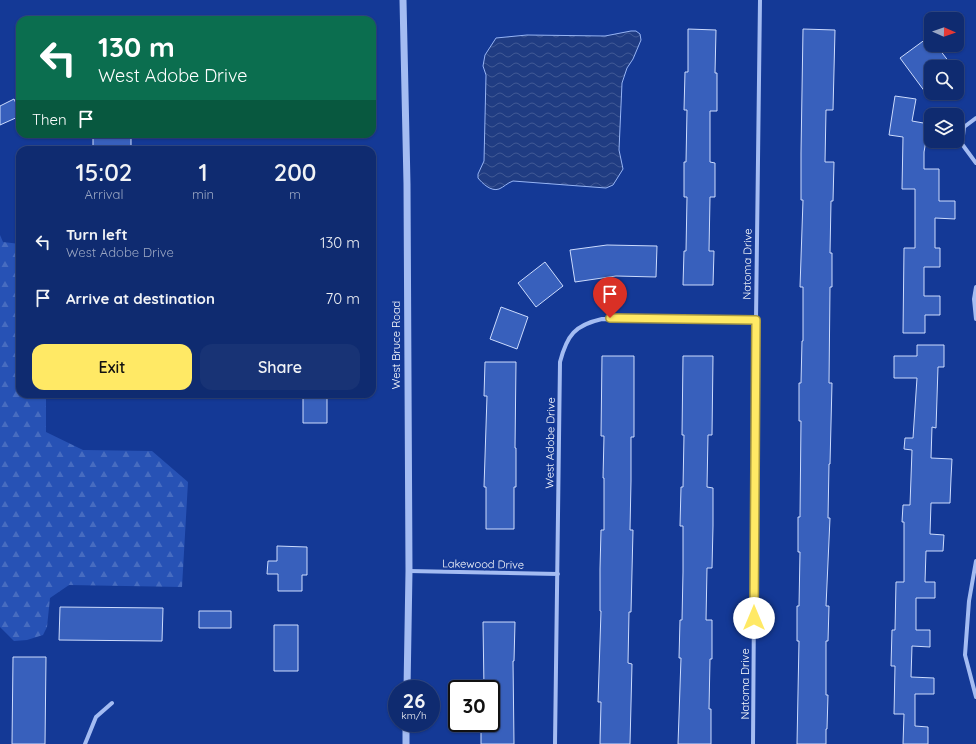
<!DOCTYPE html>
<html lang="en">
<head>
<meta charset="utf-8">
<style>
  :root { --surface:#0f2b70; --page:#183375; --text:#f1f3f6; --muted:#9ba7c3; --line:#2f4783; --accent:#ffe965 }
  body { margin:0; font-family:Quicksand,sans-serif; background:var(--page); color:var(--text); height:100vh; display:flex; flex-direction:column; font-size:15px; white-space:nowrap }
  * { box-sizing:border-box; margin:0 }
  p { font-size:13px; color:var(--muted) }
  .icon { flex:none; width:22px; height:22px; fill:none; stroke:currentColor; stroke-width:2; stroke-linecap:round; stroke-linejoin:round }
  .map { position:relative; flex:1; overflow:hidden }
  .drawer { position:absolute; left:16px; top:146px; width:360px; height:252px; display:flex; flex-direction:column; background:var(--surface); border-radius:12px; box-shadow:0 1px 3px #0004,0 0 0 1px var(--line) }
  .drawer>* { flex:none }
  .hud { position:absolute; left:16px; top:16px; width:360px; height:122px; border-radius:12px; box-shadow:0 1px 3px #0004,0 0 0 1px var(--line); background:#0b6e4f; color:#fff; overflow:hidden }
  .needle { width:26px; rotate:92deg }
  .fabs { position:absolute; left:924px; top:12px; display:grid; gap:8px }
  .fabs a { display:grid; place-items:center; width:40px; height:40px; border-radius:8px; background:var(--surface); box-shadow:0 1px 3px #0004,0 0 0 1px var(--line); font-size:20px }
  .speed { position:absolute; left:388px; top:680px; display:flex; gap:8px; font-size:20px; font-weight:700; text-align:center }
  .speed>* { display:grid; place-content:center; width:52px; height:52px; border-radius:50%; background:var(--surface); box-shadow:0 1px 3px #0004,0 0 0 1px var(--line); line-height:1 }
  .speed small { font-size:10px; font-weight:400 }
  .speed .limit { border:2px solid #111; border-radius:6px; background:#fff; color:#111 }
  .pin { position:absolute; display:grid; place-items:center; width:34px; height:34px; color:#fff; margin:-41px -17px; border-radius:50% 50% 50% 0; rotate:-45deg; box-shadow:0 0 4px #0007 }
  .pin .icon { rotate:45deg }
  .me { position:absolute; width:44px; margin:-22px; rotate:0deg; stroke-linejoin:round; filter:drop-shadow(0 0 3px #0008) }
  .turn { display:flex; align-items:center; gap:14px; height:84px; padding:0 16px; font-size:18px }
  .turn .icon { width:52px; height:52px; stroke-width:2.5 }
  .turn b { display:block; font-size:28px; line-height:34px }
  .then { display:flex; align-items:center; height:38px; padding:0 16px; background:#0003; gap:8px; font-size:15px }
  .eta { display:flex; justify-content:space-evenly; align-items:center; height:68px; text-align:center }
  .eta b { font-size:24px; font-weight:600; line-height:28px }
  .primary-button { display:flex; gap:8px; margin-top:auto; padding:8px 16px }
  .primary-button a { flex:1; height:46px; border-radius:12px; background:var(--accent); color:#111; font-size:16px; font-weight:600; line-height:46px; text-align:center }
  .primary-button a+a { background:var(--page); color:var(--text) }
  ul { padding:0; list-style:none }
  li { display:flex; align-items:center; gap:12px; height:56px; padding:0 16px }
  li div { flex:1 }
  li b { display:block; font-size:15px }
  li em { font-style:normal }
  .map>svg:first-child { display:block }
</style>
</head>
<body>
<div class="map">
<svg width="976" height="744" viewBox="0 0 976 744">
  <defs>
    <pattern id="forest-firs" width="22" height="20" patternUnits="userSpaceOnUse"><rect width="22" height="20" fill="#2752b5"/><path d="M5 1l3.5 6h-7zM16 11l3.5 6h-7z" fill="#476cc0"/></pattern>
    <pattern id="water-waves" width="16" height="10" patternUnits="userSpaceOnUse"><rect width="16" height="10" fill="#203c82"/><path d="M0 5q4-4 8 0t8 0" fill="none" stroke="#415995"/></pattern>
  </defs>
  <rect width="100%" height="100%" fill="#143996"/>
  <!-- forest -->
  <path fill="url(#forest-firs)" d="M 0,235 L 3,242 L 20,244 L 20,394 L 46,394 L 46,432 L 83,450 L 152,451 L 188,482 L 182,587 L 69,585 L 50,598 L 47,627 L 43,635 L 27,640 L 14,641 L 0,627 Z"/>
  <!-- water -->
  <path fill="url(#water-waves)" stroke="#96b4f5" d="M 631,31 L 636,31 L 640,34 L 641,40 L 633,59 L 627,68 L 622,83 L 619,150 L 623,169 L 613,185 L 606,188 L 513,181 C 507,183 504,187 499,189 C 491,192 482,183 478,178 L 478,174 L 484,161 L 486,75 L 483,66 L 485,55 L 496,38 L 527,35 L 605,36 Z"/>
  <!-- building -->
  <path fill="#3860bc" stroke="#ccdbfd" d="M 688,29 L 716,30 L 715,73 L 717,73 L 717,111 L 710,111 L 710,162 L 715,163 L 715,197 L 710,197 L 709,251 L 714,251 L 713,285 L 683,285 L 684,251 L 686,251 L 687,197 L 684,197 L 684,162 L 686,162 L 687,110 L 684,110 L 685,72 L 688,72 Z
    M 803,29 L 835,30 L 833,110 L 826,110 L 825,162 L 834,162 L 833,201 L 831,201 L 830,253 L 832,253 L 832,287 L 830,287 L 829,383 L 832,383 L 830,464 L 829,464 L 828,518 L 830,518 L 826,606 L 829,606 L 828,641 L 826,641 L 826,695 L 828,695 L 827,729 L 826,729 L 826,744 L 797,744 L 799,641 L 797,641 L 797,606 L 799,606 L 800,552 L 798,552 L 798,517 L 800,517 L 801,421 L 799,421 L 799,383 L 801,383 L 802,341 L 803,341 L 803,287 L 800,287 L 803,200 L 801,200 L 801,153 Z
    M 930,36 L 931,38 L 931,45 L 936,45 L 953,67 L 931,67 L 931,100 L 900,58 Z
    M 895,96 L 916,99 L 912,121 L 929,124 L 924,152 L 924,169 L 939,169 L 939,201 L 955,201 L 955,219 L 935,218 L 935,248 L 940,248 L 940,267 L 924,267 L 924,296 L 940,296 L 940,315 L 925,315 L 925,333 L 903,333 L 904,248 L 915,248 L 915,189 L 902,189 L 903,137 L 889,135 Z
    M 14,99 L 20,112 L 20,116 L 0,125 L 0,106 Z
    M 93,138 L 131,138 L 131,150 L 93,150 Z
    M 607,245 L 657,246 L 656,277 L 616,276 L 575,282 L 570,250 Z
    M 545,262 L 563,286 L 536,307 L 518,283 Z
    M 501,307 L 528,317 L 517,349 L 490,339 Z
    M 917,345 L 944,345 L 944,367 L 938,367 L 936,428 L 932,427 L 931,458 L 952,459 L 951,478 L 950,503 L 931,503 L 930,534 L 944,535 L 943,551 L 926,551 L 925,582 L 935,582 L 935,598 L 916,598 L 916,630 L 930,630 L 930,647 L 912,646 L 911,677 L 934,678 L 934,694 L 915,694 L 915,726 L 928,727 L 928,744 L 903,744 L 904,714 L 894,714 L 895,666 L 891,666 L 892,630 L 895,630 L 896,582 L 904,582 L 904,522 L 902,522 L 903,505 L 910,505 L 912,450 L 904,449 L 905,438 L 913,438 L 917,378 L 894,378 L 894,356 L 917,356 Z
    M 602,356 L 634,356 L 634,437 L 631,437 L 631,481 L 630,530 L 633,530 L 631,612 L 629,612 L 628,663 L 632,664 L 630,744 L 600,744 L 601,702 L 598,702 L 601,611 L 600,611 L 600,569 L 601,530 L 604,530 L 604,478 L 603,478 L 604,436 L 601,436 Z
    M 683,356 L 713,356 L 712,435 L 708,435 L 707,487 L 713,488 L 713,526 L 712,568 L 707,568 L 706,620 L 712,620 L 712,659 L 710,659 L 709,709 L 711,709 L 711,744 L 678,744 L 681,658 L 679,658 L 680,620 L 682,620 L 683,572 L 683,526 L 680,526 L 681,487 L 683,487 L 684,435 L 682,435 Z
    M 485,362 L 516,362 L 515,448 L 516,448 L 516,487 L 514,487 L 514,529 L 486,529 L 486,487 L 484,487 L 487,396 L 484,396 Z
    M 303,394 L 327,394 L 327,423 L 303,423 Z
    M 277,546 L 307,547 L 307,575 L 302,575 L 302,591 L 278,591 L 278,574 L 267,574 L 268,561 L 277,561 Z
    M 60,607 L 163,608 L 162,641 L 59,640 Z
    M 199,611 L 231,611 L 231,628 L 199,628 Z
    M 483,622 L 515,622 L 514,661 L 513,661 L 514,744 L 481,744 L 481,723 L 491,723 L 491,689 L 484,689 Z
    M 274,625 L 298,625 L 298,671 L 274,671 Z
    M 13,657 L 46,657 L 45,744 L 12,744 Z"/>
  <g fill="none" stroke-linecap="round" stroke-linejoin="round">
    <!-- minor -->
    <path stroke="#a4bcf2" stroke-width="4" d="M 976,118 L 964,127 L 962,144 L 976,163
      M 976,287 L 974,299 L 976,319
      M 976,561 L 969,601 L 965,655 L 976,697
      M 409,571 L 558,574
      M 85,744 L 96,717 L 112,703
      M 555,744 L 560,362 C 567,335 575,325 602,319 L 756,320
      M 753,744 L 756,320 L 760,0"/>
    <!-- tertiary -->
    <path stroke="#a4bcf2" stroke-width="7" d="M 403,0 L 407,184 L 409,571 L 407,689
      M 406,744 L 406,723"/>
  </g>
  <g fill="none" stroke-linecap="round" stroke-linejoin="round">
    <!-- route casing -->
    <g stroke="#a69742" stroke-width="10">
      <path id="route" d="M 610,318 L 756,320 L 754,618"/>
    </g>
    <!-- route -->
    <use href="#route" stroke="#ffe965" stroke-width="7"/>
  </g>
  <g text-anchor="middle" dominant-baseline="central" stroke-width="4" stroke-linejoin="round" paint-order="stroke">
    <!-- street labels -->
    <g font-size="11" fill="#fff" stroke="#143996">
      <text transform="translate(747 264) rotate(-89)">Natoma Drive</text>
      <text transform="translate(396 345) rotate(-90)">West Bruce Road</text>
      <text transform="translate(550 443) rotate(-89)">West Adobe Drive</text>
      <text transform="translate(483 564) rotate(1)">Lakewood Drive</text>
      <text transform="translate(745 684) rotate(-90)">Natoma Drive</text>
    </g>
  </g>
</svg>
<div class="fabs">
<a><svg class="needle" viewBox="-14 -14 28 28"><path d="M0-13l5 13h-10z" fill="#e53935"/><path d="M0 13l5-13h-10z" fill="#9ba7c3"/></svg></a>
<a><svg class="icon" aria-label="search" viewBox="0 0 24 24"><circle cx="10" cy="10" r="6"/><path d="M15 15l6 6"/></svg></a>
<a><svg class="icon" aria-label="layers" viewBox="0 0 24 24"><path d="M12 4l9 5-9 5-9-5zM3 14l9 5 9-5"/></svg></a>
</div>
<div class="speed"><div>26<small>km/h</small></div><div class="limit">30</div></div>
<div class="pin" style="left:610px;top:318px;background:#d93025"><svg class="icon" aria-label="arrive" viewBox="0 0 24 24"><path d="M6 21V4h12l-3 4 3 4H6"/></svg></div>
<svg class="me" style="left:754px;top:618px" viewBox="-20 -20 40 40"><circle r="19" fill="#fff"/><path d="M0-13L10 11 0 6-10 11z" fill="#ffe965"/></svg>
<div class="hud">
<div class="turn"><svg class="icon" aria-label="left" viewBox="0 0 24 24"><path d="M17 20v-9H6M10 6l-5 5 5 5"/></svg><div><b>130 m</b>West Adobe Drive</div></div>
<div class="then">Then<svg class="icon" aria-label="arrive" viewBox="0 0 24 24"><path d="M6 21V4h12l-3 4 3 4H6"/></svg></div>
</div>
<section class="drawer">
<div class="eta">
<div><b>15:02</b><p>Arrival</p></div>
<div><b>1</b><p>min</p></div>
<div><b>200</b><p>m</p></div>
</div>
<ul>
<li><svg class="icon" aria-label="left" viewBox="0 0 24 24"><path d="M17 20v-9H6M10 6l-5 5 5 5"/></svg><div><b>Turn left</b><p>West Adobe Drive</p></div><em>130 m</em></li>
<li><svg class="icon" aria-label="arrive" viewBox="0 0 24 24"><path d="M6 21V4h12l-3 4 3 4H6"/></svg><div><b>Arrive at destination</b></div><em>70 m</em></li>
</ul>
<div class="primary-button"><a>Exit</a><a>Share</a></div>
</section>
</div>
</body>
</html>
